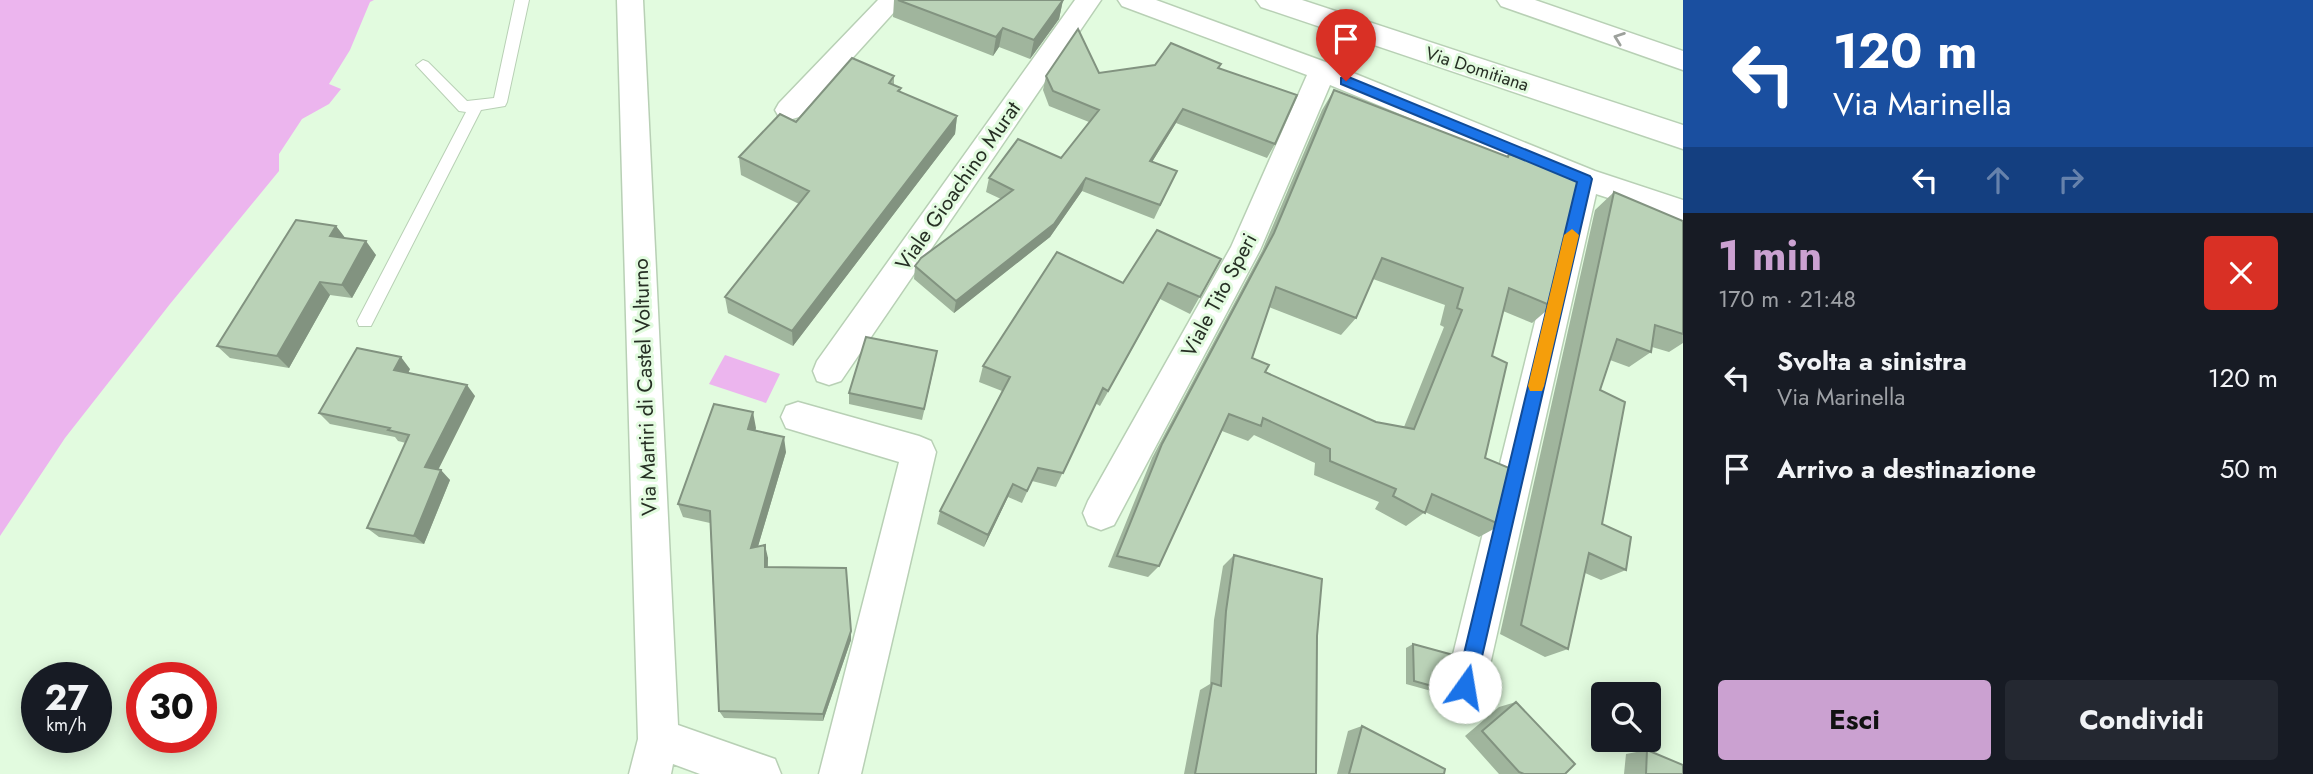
<!DOCTYPE html>
<html lang="it">
<head>
<meta charset="utf-8">
<style>
  :root { --surface:#171b24; --page:#242831; --text:#f1f3f6; --muted:#9ea1a6; --accent:#cba1d1 }
  body { margin:0; font-family:Jost,sans-serif; background:var(--page); color:var(--text); height:100vh; display:flex; flex-direction:column; font-size:26px; white-space:nowrap }
  * { box-sizing:border-box; margin:0 }
  p { font-size:23px; color:var(--muted) }
  .icon { flex:none; width:38px; height:38px; fill:none; stroke:currentColor; stroke-width:2; stroke-linecap:round; stroke-linejoin:round }
  .map { position:relative; flex:1; overflow:hidden }
  .sheet { display:flex; flex-direction:column; background:var(--surface); width:630px }
  .sheet>* { flex:none }
  .banner { background:#1a4fa0; color:#fff; overflow:hidden }
  .buttons { position:absolute; left:1591px; top:682px; display:grid; gap:14px }
  .buttons a { display:grid; place-items:center; width:70px; height:70px; border-radius:7px; background:var(--surface); box-shadow:0 4px 18px #0003; font-size:35px }
  .speed { position:absolute; left:21px; top:662px; display:flex; gap:14px; font-size:35px; font-weight:700; text-align:center }
  .speed>* { display:grid; place-content:center; width:91px; height:91px; border-radius:50%; background:var(--surface); box-shadow:0 4px 18px #0003; line-height:1 }
  .speed small { font-size:18px; font-weight:400 }
  .speed .limit { border:10px solid #d22; background:#fff; color:#111 }
  .pin { position:absolute; display:grid; place-items:center; width:60px; height:60px; color:#fff; margin:-72px -30px; border-radius:50% 50% 50% 0; rotate:-45deg; box-shadow:0 0 7px #0007 }
  .pin .icon { rotate:45deg }
  .me { position:absolute; width:77px; margin:-38px; rotate:13deg; stroke-linejoin:round; filter:drop-shadow(0 0 5px #0008) }
  .turn { display:flex; align-items:center; gap:24px; height:147px; padding:0 35px; font-size:32px }
  .turn .icon { width:91px; height:91px; stroke-width:2.5 }
  .turn b { display:block; font-size:49px; line-height:60px }
  .lanes { display:flex; align-items:center; height:66px; padding:0 35px; background:#0003; justify-content:center; gap:35px; direction:ltr }
  .lanes .off { opacity:.35 }
  .round { display:grid; place-items:center; flex:none; width:74px; height:74px; border-radius:7px; background:var(--page) }
  .overview { display:flex; align-items:center; justify-content:space-between; height:119px; padding:0 35px }
  h1 { font-size:42px; font-weight:700; line-height:52px; color:var(--accent) }
  .cta { display:flex; gap:14px; margin-top:auto; padding:14px 35px }
  .cta a { flex:1; height:80px; border-radius:7px; background:var(--accent); color:#111; font-size:28px; font-weight:700; line-height:80px; text-align:center }
  .cta a+a { background:var(--page); color:var(--text) }
  ul { padding:0; list-style:none }
  li { display:flex; align-items:center; gap:21px; height:91px; padding:0 35px }
  li div { flex:1 }
  li b { display:block; font-size:26px }
  li em { font-style:normal }
  main { display:flex; flex:1; min-height:0 }
  .map>svg:first-child { display:block }
</style>
</head>
<body>
<main>
<div class="map">
<svg width="1683" height="774" viewBox="0 0 1683 774">
  <rect width="100%" height="100%" fill="#e2fbdf"/>
  <!-- water -->
  <path fill="#ecb5ee" d="M 0,0 L 374,0 L 370,2 L 350,50 L 329,84 L 341,89 L 329,104 L 302,119 L 279,154 L 279,171 L 170,304 L 65,438 L 0,536 Z
    M 725,355 L 780,374 L 766,403 L 709,384 Z"/>
  <g fill="none" stroke-linecap="round" stroke-linejoin="round">
    <!-- lane casing -->
    <g stroke="#b8d0b5" stroke-width="2">
      <path id="lane" d="M 515,0 L 529,0 L 507,102 L 505,106 L 481,110 L 371,326 L 359,326 L 357,321 L 466,112 L 459,111 L 416,65 L 423,60 L 428,62 L 467,101 L 494,98 Z"/>
    </g>
    <!-- street casing -->
    <g stroke="#b8d0b5" stroke-width="3">
      <path id="street" d="M 617,0 L 643,0 L 678,725 L 775,759 L 781,774 L 700,774 L 673,764 L 671,774 L 629,774 L 638,739 Z
        M 878,0 L 905,0 L 799,117 L 789,120 L 779,117 L 775,110 L 779,103 Z
        M 1075,0 L 1101,0 L 841,381 L 829,385 L 817,381 L 813,371 L 817,361 Z
        M 1118,0 L 1156,0 L 1331,64 L 1595,171 L 1683,200 L 1683,222 L 1596,194 L 1485,687 L 1479,701 L 1465,707 L 1451,701 L 1445,687 L 1569,184 L 1330,85 L 1260,250 L 1114,525 L 1101,530 L 1088,525 L 1083,513 L 1088,501 L 1231,247 L 1307,75 L 1122,6 Z
        M 1497,0 L 1535,0 L 1683,51 L 1683,70 L 1501,6 Z
        M 798,402 L 919,436 L 931,441 L 936,452 L 861,774 L 819,774 L 899,462 L 786,428 L 781,417 L 786,406 Z"/>
    </g>
    <!-- secondary casing -->
    <g stroke="#b8d0b5" stroke-width="3">
      <path id="secondary" d="M 1256,0 L 1302,0 L 1683,125 L 1683,149 L 1261,7 Z"/>
    </g>
    <!-- lane -->
    <use href="#lane" fill="#fff" fill-rule="evenodd"/>
    <!-- street -->
    <use href="#street" fill="#fff" fill-rule="evenodd"/>
    <!-- secondary -->
    <use href="#secondary" fill="#fff" fill-rule="evenodd"/>
  </g>
  <!-- wall -->
  <path fill="#a0b59d" fill-rule="evenodd" d="M 894,0 L 1063,0 L 1059,19 L 1030,59 L 999,47 L 993,56 L 893,17 Z
    M 1221,64 L 1219,68 L 1275,144 L 1267,158 L 1176,123 L 1152,162 L 1177,171 L 1154,219 L 1082,191 L 1050,237 L 954,313 L 914,279 L 915,266 L 1001,199 L 986,192 L 989,178 L 1061,158 L 1089,122 L 1049,106 L 1043,90 L 1046,76 Z
    M 894,76 L 894,85 L 901,88 L 900,92 L 957,116 L 955,134 L 793,346 L 728,313 L 725,297 L 799,204 L 741,175 L 739,157 L 796,122 Z
    M 1334,90 L 1506,157 L 1509,154 L 1552,306 L 1532,323 L 1503,311 L 1492,356 L 1485,458 L 1501,525 L 1479,537 L 1425,512 L 1406,526 L 1375,509 L 1379,502 L 1314,475 L 1315,463 L 1254,435 L 1248,441 L 1222,431 L 1159,566 L 1148,577 L 1108,567 L 1152,458 L 1262,251 L 1322,110 ZM 1373,279 L 1445,305 L 1440,325 L 1444,327 L 1404,427 L 1376,422 L 1265,372 L 1252,358 L 1269,307 L 1341,335 L 1356,318 Z
    M 1614,192 L 1683,221 L 1683,343 L 1669,352 L 1652,347 L 1651,352 L 1629,367 L 1610,360 L 1600,390 L 1602,524 L 1626,570 L 1601,580 L 1585,573 L 1568,649 L 1545,657 L 1500,634 L 1595,210 Z
    M 336,226 L 345,238 L 376,255 L 352,298 L 330,295 L 289,368 L 230,358 L 217,346 Z
    M 1221,259 L 1190,314 L 1160,299 L 1100,406 L 1095,403 L 1056,487 L 1032,481 L 1022,503 L 1008,497 L 984,547 L 937,524 L 940,511 L 1002,391 L 979,382 L 983,366 L 1123,283 Z
    M 935,363 L 922,420 L 849,404 L 849,393 Z
    M 410,369 L 408,373 L 475,396 L 438,470 L 450,480 L 424,544 L 379,537 L 367,528 L 406,443 L 398,441 L 395,437 L 330,424 L 319,413 Z
    M 756,428 L 755,431 L 786,452 L 758,546 L 768,558 L 768,567 L 851,631 L 851,640 L 823,721 L 724,718 L 719,711 L 710,523 L 683,517 L 678,504 Z
    M 1234,555 L 1317,636 L 1316,774 L 1184,774 L 1200,690 L 1210,684 L 1214,620 L 1223,566 Z
    M 1413,644 L 1451,683 L 1454,692 L 1446,695 L 1406,684 L 1406,648 Z
    M 1516,702 L 1565,774 L 1499,774 L 1465,736 L 1499,707 Z
    M 1362,726 L 1444,774 L 1337,774 L 1348,731 Z
    M 1647,750 L 1683,774 L 1624,774 L 1626,754 Z"/>
  <!-- shaded-wall -->
  <path fill="#829380" d="M 1063,0 L 1059,19 L 1030,59 L 1034,40 Z
    M 1003,28 L 999,47 L 993,56 L 996,37 Z
    M 1183,109 L 1176,123 L 1144,175 L 1150,161 Z
    M 957,116 L 955,134 L 793,346 L 792,331 Z
    M 1086,178 L 1082,191 L 1050,237 L 954,313 L 956,301 Z
    M 336,226 L 346,239 L 330,236 Z
    M 366,241 L 376,255 L 352,298 L 342,285 Z
    M 320,282 L 330,295 L 289,368 L 277,356 Z
    M 401,357 L 410,369 L 404,381 L 394,370 Z
    M 467,385 L 475,396 L 434,478 L 425,467 Z
    M 753,412 L 756,428 L 751,445 L 748,429 Z
    M 784,437 L 786,452 L 754,560 L 751,548 Z
    M 441,470 L 450,480 L 424,544 L 414,536 Z
    M 1013,484 L 1008,497 L 984,547 L 988,535 Z
    M 765,545 L 768,558 L 767,578 L 765,567 Z
    M 851,631 L 851,640 L 823,721 L 823,714 Z"/>
  <!-- building -->
  <path fill="#bad2b7" stroke="#829380" stroke-width="2" fill-rule="evenodd" d="M 898,0 L 1063,0 L 1034,40 L 1003,28 L 996,37 Z
    M 1078,29 L 1099,73 L 1155,65 L 1171,43 L 1221,64 L 1218,68 L 1297,95 L 1275,144 L 1183,109 L 1150,161 L 1177,171 L 1160,205 L 1086,178 L 1054,224 L 956,301 L 915,266 L 921,258 L 1013,190 L 989,178 L 1018,139 L 1061,158 L 1099,110 L 1053,91 L 1046,76 Z
    M 852,58 L 894,76 L 889,83 L 901,88 L 898,91 L 957,116 L 792,331 L 725,297 L 809,191 L 739,157 L 780,114 L 796,122 Z
    M 1334,90 L 1508,157 L 1509,154 L 1583,178 L 1552,306 L 1509,288 L 1492,356 L 1507,363 L 1485,458 L 1514,470 L 1501,525 L 1432,494 L 1425,513 L 1393,496 L 1396,489 L 1330,461 L 1330,449 L 1263,418 L 1261,426 L 1229,414 L 1159,566 L 1117,556 L 1162,444 L 1274,233 ZM 1382,258 L 1463,288 L 1457,308 L 1462,310 L 1414,429 L 1376,422 L 1265,372 L 1269,365 L 1252,358 L 1276,287 L 1356,318 Z
    M 1614,192 L 1683,221 L 1683,334 L 1655,325 L 1651,352 L 1617,339 L 1600,390 L 1625,402 L 1602,524 L 1631,537 L 1626,570 L 1589,553 L 1568,649 L 1521,625 Z
    M 296,220 L 336,226 L 330,236 L 366,241 L 342,285 L 320,282 L 277,356 L 217,346 Z
    M 1157,230 L 1221,259 L 1200,297 L 1168,283 L 1108,391 L 1103,388 L 1063,473 L 1038,468 L 1027,491 L 1013,484 L 988,535 L 940,511 L 1010,377 L 983,366 L 1057,252 L 1123,283 Z
    M 866,337 L 937,351 L 924,409 L 849,393 Z
    M 357,348 L 401,357 L 394,370 L 467,385 L 425,467 L 441,470 L 414,536 L 367,528 L 409,435 L 388,430 L 390,428 L 319,413 Z
    M 714,404 L 753,412 L 748,429 L 784,437 L 751,548 L 765,545 L 765,567 L 846,568 L 851,631 L 823,714 L 719,711 L 710,511 L 678,504 Z
    M 1234,555 L 1322,579 L 1317,636 L 1316,774 L 1195,774 L 1212,683 L 1221,686 L 1226,611 Z
    M 1413,644 L 1457,656 L 1451,683 L 1454,692 L 1414,681 Z
    M 1516,702 L 1575,764 L 1565,774 L 1524,774 L 1519,772 L 1482,731 Z
    M 1362,726 L 1445,769 L 1444,774 L 1349,774 Z
    M 1647,750 L 1683,765 L 1683,774 L 1646,774 Z"/>
  <!-- one-way arrows -->
  <defs><path id="oneway-chevron" d="M-2-3.5L2.5 0L-2 3.5" fill="none" stroke-width="1.6" stroke-linecap="round" stroke-linejoin="round" transform="scale(1.75)"/></defs>
  <use stroke="#9da19c" href="#oneway-chevron" transform="translate(1619 38) rotate(-160)"/>
  <!-- route -->
  <path fill="#1a73e8" stroke="#114b97" stroke-width="2" d="M 1346,76 L 1590,176 L 1592,179 L 1475,687 L 1472,694 L 1465,697 L 1459,694 L 1456,687 L 1577,182 L 1341,84 L 1341,78 Z"/>
  <!-- slow -->
  <path fill="#f59e0b" d="M 1572,229 L 1579,235 L 1544,386 L 1542,391 L 1530,391 L 1528,386 L 1564,235 Z"/>
  <g text-anchor="middle" dominant-baseline="central" stroke-width="6" stroke-linejoin="round" paint-order="stroke">
    <!-- far-street labels -->
    <g font-size="18" fill="#262f24" stroke="#e2fbdf">
      <text transform="translate(1477 69) rotate(18)">Via Domitiana</text>
    </g>
    <!-- street labels -->
    <g font-size="21" fill="#262f24" stroke="#e2fbdf">
      <text transform="translate(958 186) rotate(-55)">Viale Gioachino Murat</text>
      <text transform="translate(1219 295) rotate(-62)">Viale Tito Speri</text>
      <text transform="translate(645 387) rotate(-92)">Via Martiri di Castel Volturno</text>
    </g>
  </g>
</svg>
<div class="buttons">
<a><svg class="icon" aria-label="search" viewBox="0 0 24 24"><circle cx="10" cy="10" r="6"/><path d="M15 15l6 6"/></svg></a>
</div>
<div class="speed"><div>27<small>km/h</small></div><div class="limit">30</div></div>
<div class="pin" style="left:1346px;top:81px;background:#d93025"><svg class="icon" aria-label="arrive" viewBox="0 0 24 24"><path d="M6 21V4h12l-3 4 3 4H6"/></svg></div>
<svg class="me" style="left:1465px;top:687px" viewBox="-20 -20 40 40"><circle r="19" fill="#fff"/><path d="M0-13L10 11 0 6-10 11z" fill="#1a73e8"/></svg>
</div>
<section class="sheet">
<div class="banner">
<div class="turn"><svg class="icon" aria-label="left" viewBox="0 0 24 24"><path d="M17 20v-9H6M10 6l-5 5 5 5"/></svg><div><b>120 m</b>Via Marinella</div></div>
<div class="lanes"><svg class="icon" aria-label="left" viewBox="0 0 24 24"><path d="M17 20v-9H6M10 6l-5 5 5 5"/></svg><svg class="icon off" aria-label="ahead" viewBox="0 0 24 24"><path d="M12 20V5M6 11l6-6 6 6"/></svg><svg class="icon off" aria-label="right" viewBox="0 0 24 24"><path d="M7 20v-9h11M14 6l5 5-5 5"/></svg></div>
</div>
<div class="overview"><div><h1>1 min</h1><p>170 m · 21:48</p></div><a class="round" style="background:#d93025;color:#fff"><svg class="icon" aria-label="close" viewBox="0 0 24 24"><path d="M6 6l12 12M18 6L6 18"/></svg></a></div>
<ul>
<li><svg class="icon" aria-label="left" viewBox="0 0 24 24"><path d="M17 20v-9H6M10 6l-5 5 5 5"/></svg><div><b>Svolta a sinistra</b><p>Via Marinella</p></div><em>120 m</em></li>
<li><svg class="icon" aria-label="arrive" viewBox="0 0 24 24"><path d="M6 21V4h12l-3 4 3 4H6"/></svg><div><b>Arrivo a destinazione</b></div><em>50 m</em></li>
</ul>
<div class="cta"><a>Esci</a><a>Condividi</a></div>
</section>
</main>
</body>
</html>
